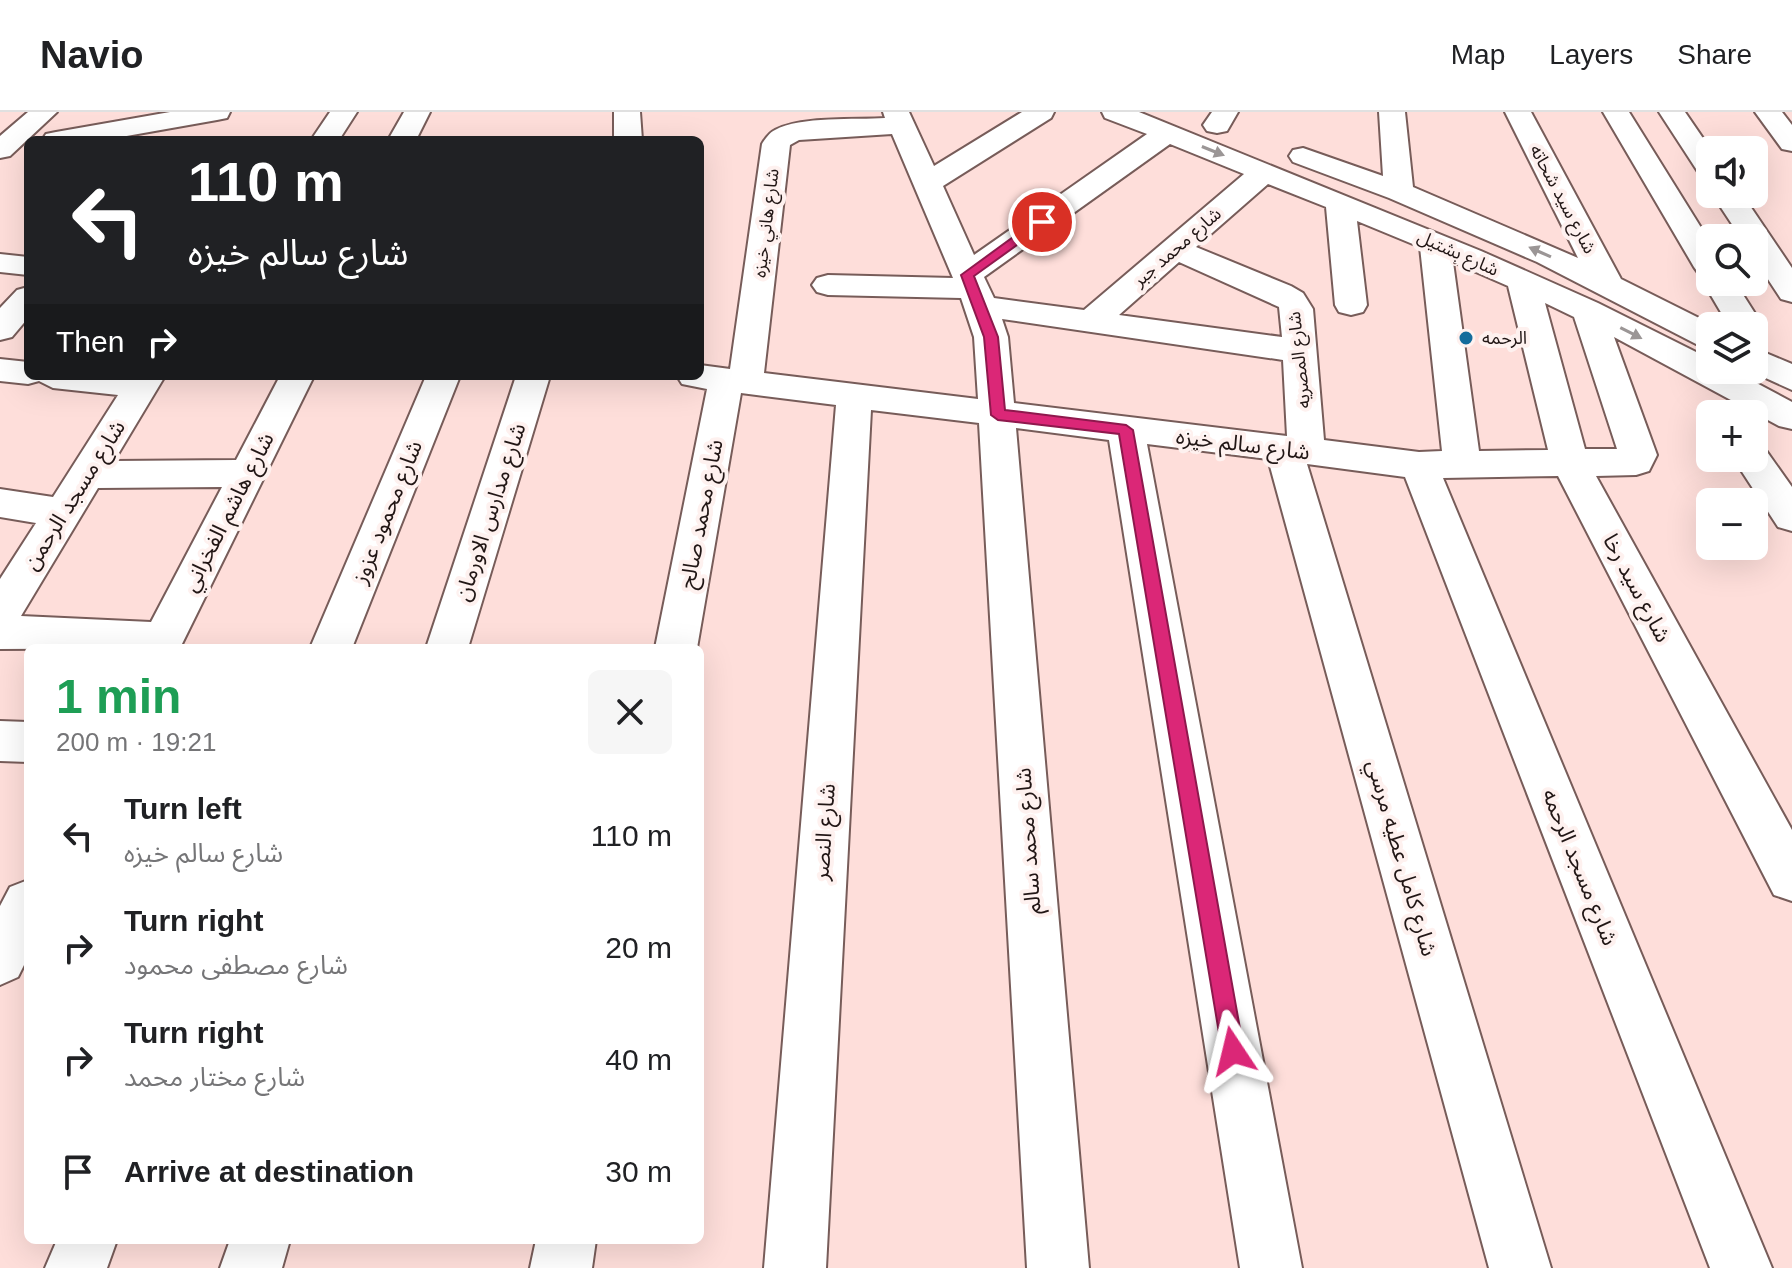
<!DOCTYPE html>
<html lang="en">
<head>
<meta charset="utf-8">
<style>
  :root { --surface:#fff; --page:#f6f6f6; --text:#202124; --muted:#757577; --line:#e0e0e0 }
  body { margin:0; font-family:Helvetica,"Noto Sans Arabic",sans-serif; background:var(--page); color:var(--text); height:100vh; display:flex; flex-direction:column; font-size:30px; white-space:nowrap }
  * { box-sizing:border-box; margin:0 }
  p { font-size:26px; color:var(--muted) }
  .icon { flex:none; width:44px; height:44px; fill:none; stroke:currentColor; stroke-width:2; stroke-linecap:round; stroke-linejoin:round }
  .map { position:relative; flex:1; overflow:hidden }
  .details { position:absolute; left:24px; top:532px; width:680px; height:600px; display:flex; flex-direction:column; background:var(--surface); border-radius:12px; box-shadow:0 8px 32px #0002 }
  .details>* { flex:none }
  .hud { position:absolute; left:24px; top:24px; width:680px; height:244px; border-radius:12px; box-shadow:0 8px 32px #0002; background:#202124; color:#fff; overflow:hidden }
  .buttons { position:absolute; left:1696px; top:24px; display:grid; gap:16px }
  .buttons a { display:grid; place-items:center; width:72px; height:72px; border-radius:12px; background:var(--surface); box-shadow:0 8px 32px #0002; font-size:40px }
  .pin { position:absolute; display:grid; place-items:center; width:68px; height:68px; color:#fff; margin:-34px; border:4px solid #fff; border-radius:50%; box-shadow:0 2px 8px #0007 }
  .me { position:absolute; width:88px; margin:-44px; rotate:350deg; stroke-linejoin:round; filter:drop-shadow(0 0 6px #0008) }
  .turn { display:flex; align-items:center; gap:28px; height:168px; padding:0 32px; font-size:36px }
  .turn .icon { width:104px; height:104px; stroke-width:2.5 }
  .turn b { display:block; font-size:56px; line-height:68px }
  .then { display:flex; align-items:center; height:76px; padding:0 32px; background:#0003; gap:16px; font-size:30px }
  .round { display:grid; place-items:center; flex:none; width:84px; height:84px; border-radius:12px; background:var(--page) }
  .head { display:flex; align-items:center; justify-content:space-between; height:136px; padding:0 32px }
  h1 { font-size:48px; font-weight:700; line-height:60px; color:#1e9e55 }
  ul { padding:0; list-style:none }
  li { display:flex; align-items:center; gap:24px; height:112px; padding:0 32px }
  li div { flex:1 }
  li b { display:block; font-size:30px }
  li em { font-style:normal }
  header { display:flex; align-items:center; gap:48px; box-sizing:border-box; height:112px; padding:0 40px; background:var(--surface); border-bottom:2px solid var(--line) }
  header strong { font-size:38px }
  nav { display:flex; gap:44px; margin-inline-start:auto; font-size:28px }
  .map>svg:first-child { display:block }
</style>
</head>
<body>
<header>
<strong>Navio</strong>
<nav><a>Map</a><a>Layers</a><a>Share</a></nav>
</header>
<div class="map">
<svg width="1792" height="1156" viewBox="0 0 1792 1156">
  <rect width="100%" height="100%" fill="#fededa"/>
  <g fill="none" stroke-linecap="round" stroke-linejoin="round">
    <!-- minor casing -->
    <g stroke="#775c59" stroke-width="4">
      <path id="minor" d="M 28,0 L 57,0 L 10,44 L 0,46 L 0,24 Z
        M 170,0 L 230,0 L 227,6 L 217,8 L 104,28 L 42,28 L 46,22 L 56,20 Z
        M 330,0 L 357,0 L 339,28 L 311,28 Z
        M 404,0 L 430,0 L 416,28 L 388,28 Z
        M 614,0 L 640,0 L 642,28 L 614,28 Z
        M 883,0 L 909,0 L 934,54 L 1022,0 L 1054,0 L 1051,6 L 943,74 L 974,143 L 1147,22 L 1105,6 L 1102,0 L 1139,0 L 1481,139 L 1598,191 L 1710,247 L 1710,258 L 1732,258 L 1792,290 L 1792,317 L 1779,314 L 1614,225 L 1657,343 L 1649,359 L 1636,363 L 1596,364 L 1792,718 L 1792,789 L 1774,783 L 1558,364 L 1443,366 L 1772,1156 L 1710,1156 L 1405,365 L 1307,352 L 1551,1156 L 1489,1156 L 1268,347 L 1147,332 L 1302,1156 L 1240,1156 L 1109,328 L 1016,316 L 1089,1156 L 1027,1156 L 979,311 L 871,298 L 826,1156 L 764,1156 L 836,293 L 741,281 L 697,536 L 655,536 L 707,277 L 682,272 L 677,264 L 700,264 L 700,253 L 730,257 L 762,32 C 765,27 770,20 775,18 C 800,4 856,8 885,6 ZM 892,22 L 953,166 L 828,163 L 817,166 L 812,173 L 817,180 L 828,183 L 961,186 L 974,225 L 978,287 L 764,261 L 790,33 L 799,28 ZM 1170,32 L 1244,62 L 1084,198 L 994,186 L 984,165 ZM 1268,72 L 1326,95 L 1335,193 L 1339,200 L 1351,203 L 1363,200 L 1367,193 L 1357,109 L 1420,135 L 1442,339 L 1419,340 L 1324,328 L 1313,197 L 1303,181 L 1291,174 L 1196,135 ZM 1179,150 L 1279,195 L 1282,225 L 1119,203 ZM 1453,150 L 1508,174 L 1548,338 L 1479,339 ZM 1545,191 L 1574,205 L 1617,337 L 1585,337 ZM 1002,207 L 1283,248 L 1287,324 L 1014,291 L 1008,225 Z
        M 1212,0 L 1238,0 L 1227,19 L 1217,21 L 1207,19 L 1203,13 Z
        M 1379,0 L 1405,0 L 1413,75 L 1578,146 L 1505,0 L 1531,0 L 1621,167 L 1715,214 L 1710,214 L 1710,236 L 1698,233 L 1537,150 L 1389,86 L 1293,50 L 1289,44 L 1293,38 L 1303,36 L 1383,64 Z
        M 1603,0 L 1629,0 L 1710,130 L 1710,170 L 1735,170 L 1763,214 L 1758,221 L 1754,222 L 1754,214 L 1729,214 L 1703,170 L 1707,164 L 1699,162 L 1694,155 Z
        M 1659,0 L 1685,0 L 1711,38 L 1710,66 L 1700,63 Z
        M 1755,0 L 1782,0 L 1792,13 L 1792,39 L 1782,37 Z
        M 1712,82 L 1742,82 L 1792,156 L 1792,190 L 1781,187 L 1754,146 L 1754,126 L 1741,126 Z
        M 0,142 L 28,145 L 28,163 L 0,160 Z
        M 28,175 L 28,206 L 12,225 L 0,228 L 0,196 L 17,178 Z
        M 1754,236 L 1792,252 L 1792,278 L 1748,258 L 1754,258 Z
        M 0,247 L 28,250 L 28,264 L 165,264 L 114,349 L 236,348 L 280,264 L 314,264 L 180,536 L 0,537 L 0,467 L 36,411 L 0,405 L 0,377 L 53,385 L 118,283 L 53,276 L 39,269 L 28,272 L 0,269 ZM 222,375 L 151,510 L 21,504 L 98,376 Z
        M 426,264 L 460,264 L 352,536 L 310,536 Z
        M 516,264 L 550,264 L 468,536 L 426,536 Z
        M 1754,333 L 1765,337 L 1792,375 L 1792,419 L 1778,415 L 1733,346 L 1754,346 Z
        M 0,609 L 28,610 L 28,650 L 0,649 Z
        M 28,768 L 28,845 L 18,865 L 0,873 L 0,794 L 10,775 Z
        M 57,1128 L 117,1128 L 107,1156 L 45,1156 Z
        M 230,1128 L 290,1128 L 282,1156 L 220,1156 Z
        M 536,1128 L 596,1128 L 592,1156 L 530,1156 Z"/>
    </g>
    <!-- minor -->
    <use href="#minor" fill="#fff" fill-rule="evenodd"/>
  </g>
  <!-- one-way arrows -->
  <defs><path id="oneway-solid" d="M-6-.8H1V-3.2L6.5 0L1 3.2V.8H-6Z" transform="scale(2)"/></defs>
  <g fill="#9b9696">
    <use href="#oneway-solid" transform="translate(1213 39) rotate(22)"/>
    <use href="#oneway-solid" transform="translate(1540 140) rotate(-156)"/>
    <use href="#oneway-solid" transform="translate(1631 221) rotate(27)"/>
  </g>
  <!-- route -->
  <path fill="#db2777" stroke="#8e194d" stroke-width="2" d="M 1038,107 L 1049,110 L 974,164 L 998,225 L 1005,298 L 1126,313 L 1133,318 L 1244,939 L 1241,947 L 1233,950 L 1225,947 L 1222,939 L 1119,322 L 998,308 L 991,303 L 984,225 L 961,163 Z"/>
  <!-- markers -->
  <circle fill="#146c9c" stroke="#fef1ef" stroke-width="3" cx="1466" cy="226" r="8"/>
  <g text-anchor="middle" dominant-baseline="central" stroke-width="8" stroke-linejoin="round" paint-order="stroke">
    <!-- far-street labels -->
    <g font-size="18" fill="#211615" stroke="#fef1ef">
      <text transform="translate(1563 87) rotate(62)">شارع سيد شحاته</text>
      <text transform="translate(766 111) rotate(-83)">شارع هاني خيزه</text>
      <text transform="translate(1177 135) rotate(-41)">شارع محمد جبر</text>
      <text transform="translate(1458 141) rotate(24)">شارع بشتيل</text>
      <text transform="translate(1299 248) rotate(-96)">شارع المصريه</text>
    </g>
    <!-- far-poi labels -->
    <g font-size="18" fill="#211615" stroke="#fef1ef" text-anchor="start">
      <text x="1482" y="226">الرحمه</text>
    </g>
    <!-- street labels -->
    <g font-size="22" fill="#211615" stroke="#fef1ef">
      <text transform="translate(1243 332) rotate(7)">شارع سالم خيزه</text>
      <text transform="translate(74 383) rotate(-58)">شارع مسجد الرحمن</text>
      <text transform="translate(228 400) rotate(-63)">شارع هاشم الفخراني</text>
      <text transform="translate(387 400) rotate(-68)">شارع محمود عزوز</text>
      <text transform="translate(490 400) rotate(-72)">شارع مدارس الاورمان</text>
      <text transform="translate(701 402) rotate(-79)">شارع محمد صالح</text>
      <text transform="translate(1637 476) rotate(62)">شارع سيد رخا</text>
      <text transform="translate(824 720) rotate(-86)">شارع النصر</text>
      <text transform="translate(1028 729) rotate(-94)">شارع محمد سالم</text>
      <text transform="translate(1402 746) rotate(74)">شارع كامل عطيه مرسي</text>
      <text transform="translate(1580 755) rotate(68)">شارع مسجد الرحمه</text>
    </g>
  </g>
</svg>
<div class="buttons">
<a><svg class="icon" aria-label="sound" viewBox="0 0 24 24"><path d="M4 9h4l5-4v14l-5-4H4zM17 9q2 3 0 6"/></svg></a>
<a><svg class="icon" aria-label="search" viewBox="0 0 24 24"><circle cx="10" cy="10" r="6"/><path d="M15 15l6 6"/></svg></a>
<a><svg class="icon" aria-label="layers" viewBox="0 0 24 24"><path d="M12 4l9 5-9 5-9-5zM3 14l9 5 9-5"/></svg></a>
<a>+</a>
<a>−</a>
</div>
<div class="pin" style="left:1042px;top:110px;background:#d93025"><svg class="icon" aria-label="arrive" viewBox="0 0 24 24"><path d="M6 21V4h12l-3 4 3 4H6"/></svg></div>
<svg class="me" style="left:1233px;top:939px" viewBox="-20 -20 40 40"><path d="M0-17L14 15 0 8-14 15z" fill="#db2777" stroke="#fff" stroke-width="4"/></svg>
<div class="hud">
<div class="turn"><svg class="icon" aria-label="left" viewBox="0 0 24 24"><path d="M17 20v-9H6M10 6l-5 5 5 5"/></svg><div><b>110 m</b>شارع سالم خيزه</div></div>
<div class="then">Then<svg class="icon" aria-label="right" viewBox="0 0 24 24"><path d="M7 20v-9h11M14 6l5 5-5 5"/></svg></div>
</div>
<section class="details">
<div class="head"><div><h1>1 min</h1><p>200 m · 19:21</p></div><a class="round"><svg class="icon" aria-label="close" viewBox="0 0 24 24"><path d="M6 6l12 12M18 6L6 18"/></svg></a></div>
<ul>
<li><svg class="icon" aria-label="left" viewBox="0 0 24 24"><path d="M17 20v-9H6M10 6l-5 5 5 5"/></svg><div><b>Turn left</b><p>شارع سالم خيزه</p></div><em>110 m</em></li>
<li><svg class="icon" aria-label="right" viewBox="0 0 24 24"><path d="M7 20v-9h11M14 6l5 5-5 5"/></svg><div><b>Turn right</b><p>شارع مصطفى محمود</p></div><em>20 m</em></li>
<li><svg class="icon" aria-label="right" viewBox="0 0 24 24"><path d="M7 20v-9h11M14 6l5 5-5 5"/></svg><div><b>Turn right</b><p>شارع مختار محمد</p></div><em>40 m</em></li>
<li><svg class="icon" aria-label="arrive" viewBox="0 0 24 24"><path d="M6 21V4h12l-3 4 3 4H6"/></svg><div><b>Arrive at destination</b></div><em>30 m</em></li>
</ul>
</section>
</div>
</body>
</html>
